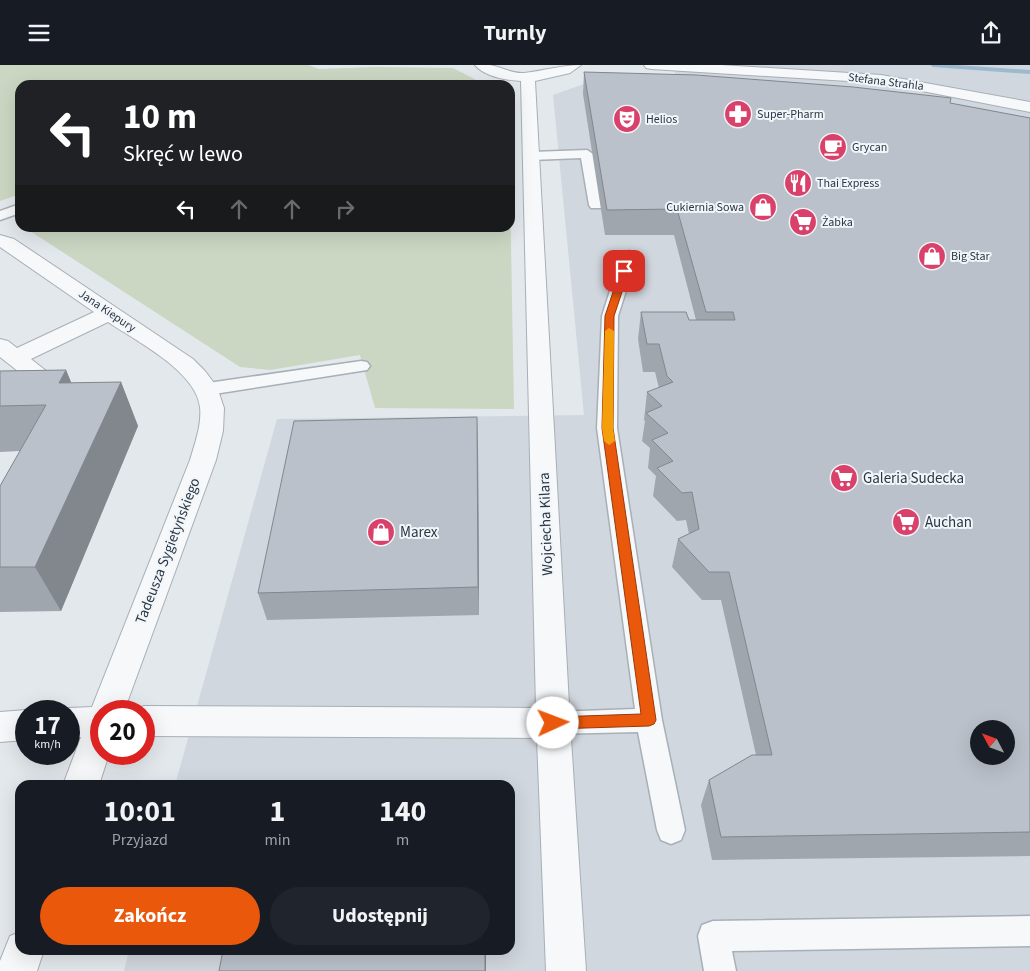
<!DOCTYPE html>
<html lang="pl">
<head>
<meta charset="utf-8">
<style>
  :root { --surface:#171b24; --page:#20242c; --text:#f1f3f6; --muted:#9ea1a6; --accent:#ea580c }
  body { margin:0; font-family:"Source Sans 3",sans-serif; background:var(--page); color:var(--text); height:100vh; display:flex; flex-direction:column; font-size:19px; white-space:nowrap }
  * { box-sizing:border-box; margin:0 }
  p { font-size:16px; color:var(--muted) }
  .icon { flex:none; width:28px; height:28px; fill:none; stroke:currentColor; stroke-width:2; stroke-linecap:round; stroke-linejoin:round }
  .map { position:relative; flex:1; overflow:hidden }
  .side { position:absolute; left:15px; top:715px; width:500px; height:175px; display:flex; flex-direction:column; background:var(--surface); border-radius:15px; box-shadow:0 5px 20px #0002 }
  .side>* { flex:none }
  .hud { position:absolute; left:15px; top:15px; width:500px; height:152px; border-radius:15px; box-shadow:0 5px 20px #0002; background:#202124; color:#fff; overflow:hidden }
  .needle { width:32px; rotate:311deg }
  .buttons { position:absolute; left:970px; top:655px; display:grid; gap:10px }
  .buttons a { display:grid; place-items:center; width:45px; height:45px; border-radius:50%; background:var(--surface); box-shadow:0 5px 20px #0002; font-size:25px }
  .speed { position:absolute; left:15px; top:635px; display:flex; gap:10px; font-size:25px; font-weight:700; text-align:center }
  .speed>* { display:grid; place-content:center; width:65px; height:65px; border-radius:50%; background:var(--surface); box-shadow:0 5px 20px #0002; line-height:1 }
  .speed small { font-size:12px; font-weight:400 }
  .speed .limit { border:8px solid #d22; background:#fff; color:#111 }
  .pin { position:absolute; display:grid; place-items:center; width:42px; height:42px; color:#fff; margin:-21px; border-radius:10px; box-shadow:0 2px 8px #0006 }
  .me { position:absolute; width:55px; margin:-28px; rotate:88deg; stroke-linejoin:round; filter:drop-shadow(0 0 4px #0008) }
  .turn { display:flex; align-items:center; gap:18px; height:105px; padding:0 25px; font-size:22px }
  .turn .icon { width:65px; height:65px; stroke-width:2.5 }
  .turn b { display:block; font-size:35px; line-height:42px }
  .lanes { display:flex; align-items:center; height:48px; padding:0 25px; background:#0003; justify-content:center; gap:25px; direction:ltr }
  .lanes .off { opacity:.35 }
  .eta { display:flex; justify-content:space-evenly; align-items:center; height:85px; text-align:center }
  .eta b { font-size:30px; font-weight:700; line-height:35px }
  .primary-button { display:flex; gap:10px; margin-top:auto; padding:10px 25px }
  .primary-button a { flex:1; height:58px; border-radius:30px; background:var(--accent); color:#fff; font-size:20px; font-weight:700; line-height:58px; text-align:center }
  .primary-button a+a { background:var(--page); color:var(--text) }
  header { display:flex; justify-content:space-between; align-items:center; height:65px; padding:0 25px; background:var(--surface); font-size:22px; font-weight:700 }
  .map>svg:first-child { display:block }
</style>
</head>
<body>
<header><svg class="icon" aria-label="menu" viewBox="0 0 24 24"><path d="M4 6h16M4 12h16M4 18h16"/></svg>Turnly<svg class="icon" aria-label="share" viewBox="0 0 24 24"><path d="M12 15V3M7 8l5-5 5 5M5 13v7h14v-7"/></svg></header>
<div class="map">
<svg width="1030" height="906" viewBox="0 0 1030 906">
  <rect width="100%" height="100%" fill="#e3e8ec"/>
  <!-- built -->
  <path fill="#d1d7de" fill-rule="evenodd" d="M 675,0 L 1030,0 L 1030,906 L 124,906 L 129,885 L 510,885 L 510,720 L 175,720 L 277,354 L 584,350 L 553,30 L 598,14 L 675,18 ZM 979,664 L 1006,664 L 1006,691 L 979,691 Z"/>
  <!-- green -->
  <path fill="#cbd7c3" d="M 0,0 L 308,0 L 319,4 L 374,2 L 453,3 L 486,20 L 20,20 L 20,129 L 0,136 Z
    M 510,124 L 514,344 L 375,343 L 360,290 L 270,305 L 240,302 L 30,166 L 27,163 L 510,162 Z"/>
  <g fill="none" stroke-linecap="round" stroke-linejoin="round">
    <!-- stream -->
    <path fill="#9cbace" fill-rule="evenodd" d="M 930,0 L 957,0 L 1030,5 L 1030,9 L 933,2 Z"/>
    <!-- service casing -->
    <g stroke="#a7afb7" stroke-width="3">
      <path id="service" d="M 587,85 L 593,89 L 603,140 L 601,143 L 591,143 L 589,140 L 581,93 L 532,95 L 526,91 L 532,87 Z
        M 20,139 L 20,148 L 0,155 L 0,146 Z
        M 629,186 L 634,188 L 637,191 L 618,251 L 617,363 L 662,655 L 685,765 L 681,775 L 671,779 L 661,775 L 657,765 L 638,667 L 553,669 L 544,666 L 540,658 L 544,650 L 553,647 L 635,644 L 597,363 L 602,251 L 621,191 L 624,188 Z
        M 361,296 L 367,297 L 370,301 L 367,305 L 208,330 L 202,328 L 199,324 L 202,320 L 208,318 Z
        M 1030,851 L 1030,881 L 732,886 L 736,906 L 704,906 L 698,871 L 702,860 L 713,856 Z"/>
    </g>
    <!-- minor casing -->
    <g stroke="#a7afb7" stroke-width="2">
      <path id="minor" d="M 475,0 C 480,0 486,0 490,0 C 502,2 512,9 524,8 C 543,6 562,0 581,0 L 570,8 L 535,16 L 570,658 L 586,906 L 546,906 L 537,673 L 144,671 L 144,646 L 132,646 L 144,641 L 536,643 L 521,16 C 506,15 485,12 475,0 Z
        M 644,0 L 721,0 L 881,10 L 1030,37 L 1030,47 L 881,18 L 651,4 L 646,3 Z
        M 0,170 L 14,174 L 193,294 L 205,306 L 217,322 L 224,343 L 223,366 L 216,395 L 124,646 L 101,646 L 101,689 L 109,689 L 99,720 L 63,720 L 81,672 L 69,673 L 69,646 L 61,646 L 69,643 L 92,642 L 190,395 C 195,378 202,359 200,342 C 196,306 136,276 108,257 L 31,294 L 68,323 L 72,328 L 68,333 L 60,335 L 52,333 L 0,292 L 0,274 L 8,276 L 17,283 L 94,247 L 0,182 Z
        M 26,645 L 29,646 L 26,646 L 26,675 L 0,677 L 0,647 Z
        M 20,867 L 20,885 L 44,885 L 37,906 L 0,906 L 0,896 L 10,871 Z"/>
    </g>
    <!-- service -->
    <use href="#service" fill="#f6f8fa" fill-rule="evenodd"/>
    <!-- minor -->
    <use href="#minor" fill="#f6f8fa" fill-rule="evenodd"/>
  </g>
  <!-- wall -->
  <path fill="#a0a6ae" d="M 584,7 L 950,38 L 1030,53 L 1030,791 L 712,795 L 701,740 L 709,715 L 756,690 L 721,535 L 702,535 L 672,502 L 678,474 L 689,469 L 686,455 L 677,456 L 653,431 L 656,411 L 648,403 L 650,383 L 642,376 L 645,356 L 644,355 L 647,327 L 659,323 L 655,307 L 643,307 L 638,274 L 641,247 L 689,255 L 696,255 L 674,170 L 605,170 L 583,29 Z
    M 66,305 L 71,318 L 121,317 L 138,361 L 61,546 L 0,547 L 0,421 L 20,386 L 0,387 L 0,306 Z
    M 478,380 L 479,550 L 267,555 L 258,528 Z"/>
  <!-- shaded-wall -->
  <path fill="#82878d" d="M 66,305 L 85,350 L 59,318 Z
    M 121,317 L 138,361 L 61,546 L 35,502 Z
    M 477,352 L 478,380 L 479,550 L 478,522 Z
    M 485,885 L 486,885 L 486,906 L 485,906 Z"/>
  <!-- building -->
  <path fill="#bac1ca" stroke="#82878d" fill-rule="evenodd" d="M 584,7 L 696,10 L 853,22 L 951,33 L 950,38 L 1030,53 L 1030,767 L 721,772 L 709,715 L 752,690 L 772,690 L 729,507 L 709,507 L 678,474 L 699,464 L 692,427 L 682,428 L 657,403 L 673,396 L 652,375 L 668,368 L 646,348 L 662,341 L 647,327 L 673,317 L 667,311 L 659,279 L 647,279 L 641,247 L 686,247 L 689,255 L 735,255 L 733,247 L 706,247 L 677,144 L 607,145 ZM 979,664 L 1006,664 L 1006,691 L 979,691 Z
    M 66,305 L 59,318 L 121,317 L 35,502 L 0,502 L 0,421 L 46,340 L 0,341 L 0,306 Z
    M 477,352 L 478,522 L 258,528 L 294,356 Z
    M 223,885 L 485,885 L 485,906 L 219,906 Z"/>
  <!-- route -->
  <path fill="#ea580c" stroke="#983908" d="M 624,203 L 629,206 L 614,251 L 613,363 L 656,655 L 654,659 L 649,661 L 553,664 L 548,663 L 546,658 L 548,654 L 553,652 L 641,649 L 602,363 L 605,251 L 620,206 Z"/>
  <!-- slow -->
  <path fill="#f59e0b" d="M 609,263 L 614,266 L 613,363 L 615,376 L 609,380 L 604,376 L 602,363 L 605,266 Z"/>
  <!-- icons -->
  <defs>
    <g id="pharmacy-disc" transform="scale(1.4375)"><circle r="9.5" fill="#d9406a" stroke="#f3f6f9"/><path d="M-2-6h4v4h4v4h-4v4h-4v-4h-4v-4h4Z" fill="#fff"/></g>
    <g id="theatre-disc" transform="scale(1.4375)"><circle r="9.5" fill="#d9406a" stroke="#f3f6f9"/><path d="M-5-5.5Q0-4 5-5.5V0Q5 5 0 6Q-5 5-5 0ZM-3.3-2.5H-1v1.5H-3.3ZM1-2.5H3.3v1.5H1ZM-2.8 1Q0 5.5 2.8 1Z" fill="#fff"/></g>
    <g id="cafe-disc" transform="scale(1.4375)"><circle r="9.5" fill="#d9406a" stroke="#f3f6f9"/><path d="M-5.5-4.5H6V0H3Q3 3.5 0 3.5H-2.5Q-5.5 3.5-5.5 0ZM3-3.2v2h1.7v-2ZM-6 4.5H4V6H-6Z" fill="#fff"/></g>
    <g id="restaurant-disc" transform="scale(1.4375)"><circle r="9.5" fill="#d9406a" stroke="#f3f6f9"/><path d="M-5-6h1v4h1v-4h1v4h1v-4h1v5L-1.5 .5V6h-2V.5L-5-1ZM5-6V6H3V1.5H1.5Q1.5-4 5-6Z" fill="#fff"/></g>
    <g id="shop-disc" transform="scale(1.4375)"><circle r="9.5" fill="#d9406a" stroke="#f3f6f9"/><path d="M-5-2.5h2.3a2.7 3.5 0 0 1 5.4 0H5L5.5 6h-11ZM-1.5-2.5h3a1.5 2.3 0 0 0-3 0Z" fill="#fff"/></g>
    <g id="supermarket-disc" transform="scale(1.4375)"><circle r="9.5" fill="#d9406a" stroke="#f3f6f9"/><path d="M-6-5.5h2.5l.6 2H6L4.5 2H-2.5L-4.4-4H-6ZM-1.5 3.2a1.3 1.3 0 1 0 .1 0ZM3 3.2a1.3 1.3 0 1 0 .1 0Z" fill="#fff"/></g>
  </defs>
  <g fill-rule="evenodd">
    <use href="#pharmacy-disc" x="738" y="49"/>
    <use href="#theatre-disc" x="627" y="54"/>
    <use href="#cafe-disc" x="833" y="82"/>
    <use href="#restaurant-disc" x="798" y="118"/>
    <use href="#shop-disc" x="763" y="142"/>
    <use href="#supermarket-disc" x="803" y="157"/>
    <use href="#shop-disc" x="932" y="191"/>
    <use href="#supermarket-disc" x="844" y="413"/>
    <use href="#supermarket-disc" x="906" y="457"/>
    <use href="#shop-disc" x="381" y="467"/>
  </g>
  <g text-anchor="middle" dominant-baseline="central" stroke-width="4" stroke-linejoin="round" paint-order="stroke">
    <!-- far-street labels -->
    <g font-size="12" fill="#293746" stroke="#f3f6f9">
      <text transform="translate(886 17) rotate(7)">Stefana Strahla</text>
      <text transform="translate(107 246) rotate(34)">Jana Kiepury</text>
    </g>
    <!-- far-poi labels -->
    <g font-size="12" fill="#293746" stroke="#f3f6f9" text-anchor="start">
      <text x="757" y="49">Super-Pharm</text>
      <text x="646" y="54">Helios</text>
      <text x="852" y="82">Grycan</text>
      <text x="817" y="118">Thai Express</text>
      <text x="744" y="142" text-anchor="end">Cukiernia Sowa</text>
      <text x="822" y="157">Żabka</text>
      <text x="951" y="191">Big Star</text>
    </g>
    <!-- poi labels -->
    <g font-size="15" fill="#293746" stroke="#f3f6f9" text-anchor="start">
      <text x="863" y="413">Galeria Sudecka</text>
      <text x="925" y="457">Auchan</text>
      <text x="400" y="467">Marex</text>
    </g>
    <!-- street labels -->
    <g font-size="15" fill="#293746" stroke="#f3f6f9">
      <text transform="translate(546 459) rotate(-92)">Wojciecha Kilara</text>
      <text transform="translate(168 486) rotate(-69)">Tadeusza Sygietyńskiego</text>
    </g>
  </g>
</svg>
<div class="buttons">
<a><svg class="needle" viewBox="-14 -14 28 28"><path d="M0-13l5 13h-10z" fill="#e53935"/><path d="M0 13l5-13h-10z" fill="#9ea1a6"/></svg></a>
</div>
<div class="speed"><div>17<small>km/h</small></div><div class="limit">20</div></div>
<div class="pin" style="left:624px;top:206px;background:#d93025"><svg class="icon" aria-label="arrive" viewBox="0 0 24 24"><path d="M6 21V4h12l-3 4 3 4H6"/></svg></div>
<svg class="me" style="left:553px;top:658px" viewBox="-20 -20 40 40"><circle r="19" fill="#fff"/><path d="M0-13L10 11 0 6-10 11z" fill="#ea580c"/></svg>
<div class="hud">
<div class="turn"><svg class="icon" aria-label="left" viewBox="0 0 24 24"><path d="M17 20v-9H6M10 6l-5 5 5 5"/></svg><div><b>10 m</b>Skręć w lewo</div></div>
<div class="lanes"><svg class="icon" aria-label="left" viewBox="0 0 24 24"><path d="M17 20v-9H6M10 6l-5 5 5 5"/></svg><svg class="icon off" aria-label="ahead" viewBox="0 0 24 24"><path d="M12 20V5M6 11l6-6 6 6"/></svg><svg class="icon off" aria-label="ahead" viewBox="0 0 24 24"><path d="M12 20V5M6 11l6-6 6 6"/></svg><svg class="icon off" aria-label="right" viewBox="0 0 24 24"><path d="M7 20v-9h11M14 6l5 5-5 5"/></svg></div>
</div>
<section class="side">
<div class="eta">
<div><b>10:01</b><p>Przyjazd</p></div>
<div><b>1</b><p>min</p></div>
<div><b>140</b><p>m</p></div>
</div>
<div class="primary-button"><a>Zakończ</a><a>Udostępnij</a></div>
</section>
</div>
</body>
</html>
